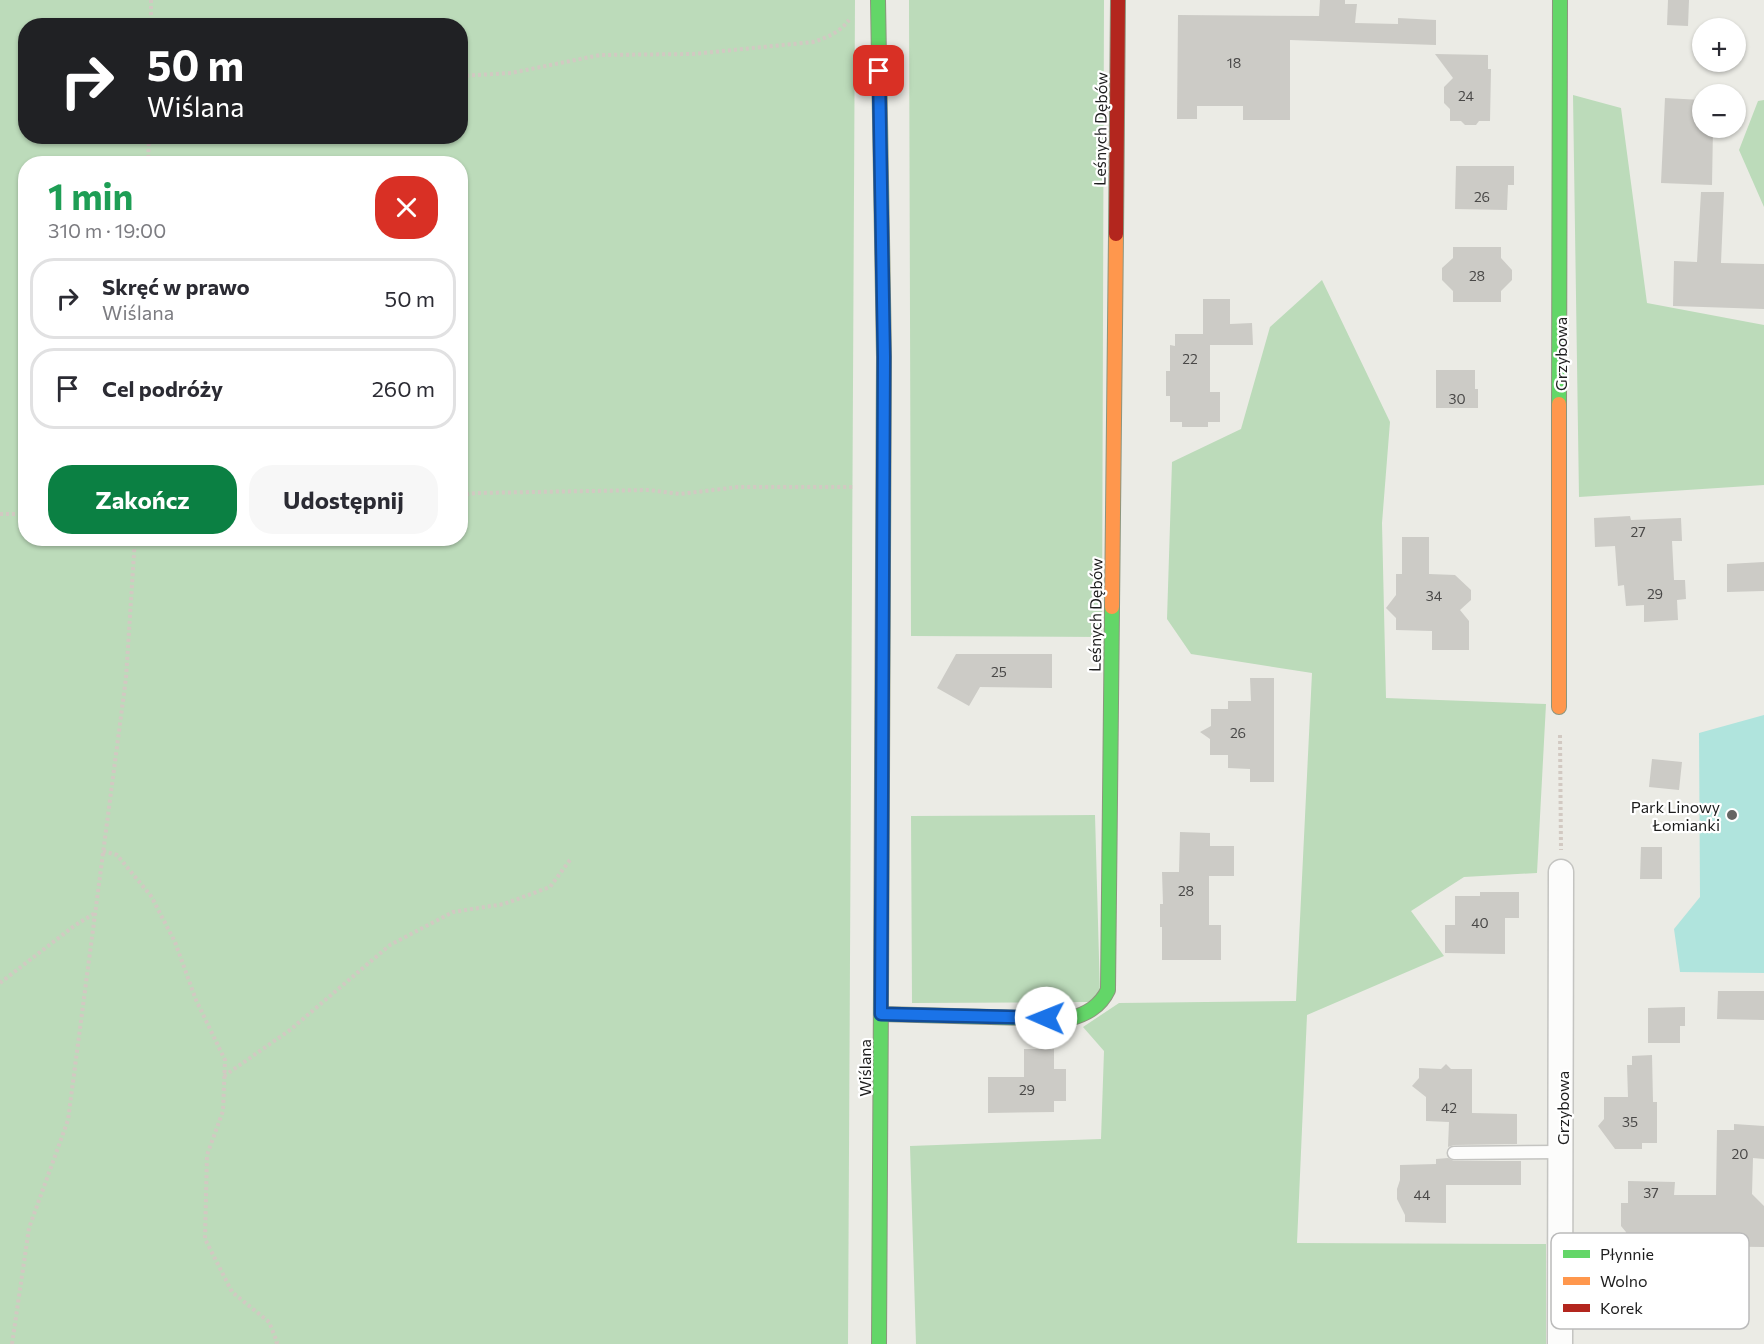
<!DOCTYPE html>
<html lang="pl">
<head>
<meta charset="utf-8">
<style>
  :root { --surface:#fff; --page:#f7f7f7; --text:#2b2b33; --muted:#7c7c81; --line:#e1e1e2; --accent:#0b8043 }
  body { margin:0; font-family:Commissioner,sans-serif; background:var(--page); color:var(--text); height:100vh; display:flex; flex-direction:column; font-size:22px; white-space:nowrap }
  * { box-sizing:border-box; margin:0 }
  p { font-size:20px; color:var(--muted) }
  .icon { flex:none; width:33px; height:33px; fill:none; stroke:currentColor; stroke-width:2; stroke-linecap:round; stroke-linejoin:round }
  .map { position:relative; flex:1; overflow:hidden }
  .side { position:absolute; left:18px; top:156px; width:450px; height:390px; display:flex; flex-direction:column; background:var(--surface); border-radius:24px; box-shadow:0 2px 4px #0004 }
  .side>* { flex:none }
  .banner { position:absolute; left:18px; top:18px; width:450px; height:126px; border-radius:24px; box-shadow:0 2px 4px #0004; background:#202124; color:#fff; overflow:hidden }
  .tools { position:absolute; left:1692px; top:18px; display:grid; gap:12px }
  .tools a { display:grid; place-items:center; width:54px; height:54px; border-radius:50%; background:var(--surface); box-shadow:0 2px 4px #0004; font-size:30px }
  .pin { position:absolute; display:grid; place-items:center; width:51px; height:51px; color:#fff; margin:-26px; border-radius:12px; box-shadow:0 3px 9px #0006 }
  .me { position:absolute; width:66px; margin:-33px; rotate:271deg; stroke-linejoin:round; filter:drop-shadow(0 0 4px #0008) }
  .turn { display:flex; align-items:center; gap:21px; height:126px; padding:0 30px; font-size:27px }
  .turn .icon { width:78px; height:78px; stroke-width:2.5 }
  .turn b { display:block; font-size:42px; line-height:51px }
  .round { display:grid; place-items:center; flex:none; width:63px; height:63px; border-radius:24px; background:var(--page) }
  .headline { display:flex; align-items:center; justify-content:space-between; height:102px; padding:0 30px }
  h1 { font-size:36px; font-weight:700; line-height:45px; color:#1e9e55 }
  .button { display:flex; gap:12px; margin-top:auto; padding:12px 30px }
  .button a { flex:1; height:69px; border-radius:24px; background:var(--accent); color:#fff; font-size:24px; font-weight:700; line-height:69px; text-align:center }
  .button a+a { background:var(--page); color:var(--text) }
  ul { padding:0; list-style:none }
  li { display:flex; align-items:center; gap:18px; height:81px; margin:0 12px 9px; padding:0 18px; border:3px solid var(--line); border-radius:24px }
  li div { flex:1 }
  li b { display:block; font-size:22px }
  li em { font-style:normal }
  .map>svg:first-child { display:block }
</style>
</head>
<body>
<div class="map">
<svg width="1764" height="1344" viewBox="0 0 1764 1344">
  <rect width="100%" height="100%" fill="#ebebe5"/>
  <!-- forest -->
  <path fill="#bcdbba" fill-rule="evenodd" d="M 0,0 L 855,0 L 848,1344 L 0,1344 ZM 26,26 L 460,26 L 460,136 L 26,136 ZM 26,164 L 460,164 L 460,538 L 26,538 Z
    M 909,0 L 1104,0 L 1102,637 L 911,636 Z
    M 1573,95 L 1621,108 L 1647,303 L 1764,325 L 1764,485 L 1579,497 Z
    M 1764,100 L 1764,207 L 1739,150 L 1758,101 Z
    M 1322,280 L 1390,422 L 1382,523 L 1386,698 L 1546,704 L 1537,873 L 1464,877 L 1411,911 L 1444,956 L 1307,1015 L 1297,1243 L 1546,1244 L 1546,1344 L 916,1344 L 910,1146 L 1101,1139 L 1104,1051 L 1083,1027 L 1119,1003 L 1296,1001 L 1312,673 L 1191,654 L 1167,619 L 1172,462 L 1241,429 L 1270,327 Z
    M 1095,815 L 1100,994 L 1088,1002 L 912,1003 L 911,816 Z"/>
  <!-- pitch -->
  <path fill="#b0e4dd" d="M 1764,715 L 1764,973 L 1680,972 L 1674,929 L 1700,897 L 1699,733 Z"/>
  <!-- building -->
  <path fill="#cccbc6" d="M 1320,0 L 1345,0 L 1345,4 L 1357,4 L 1355,23 L 1398,24 L 1398,18 L 1436,20 L 1436,45 L 1290,40 L 1290,120 L 1243,120 L 1243,106 L 1197,106 L 1197,119 L 1177,119 L 1178,15 L 1319,16 Z
    M 1668,0 L 1689,0 L 1688,26 L 1667,25 Z
    M 1435,54 L 1488,55 L 1488,69 L 1491,69 L 1490,121 L 1479,121 L 1476,125 L 1465,125 L 1461,121 L 1450,121 L 1450,109 L 1444,103 L 1444,87 L 1453,78 Z
    M 1665,98 L 1702,100 L 1702,128 L 1713,128 L 1712,185 L 1661,183 Z
    M 1456,166 L 1514,166 L 1514,185 L 1508,185 L 1507,210 L 1455,209 Z
    M 1701,192 L 1724,192 L 1721,263 L 1764,264 L 1764,309 L 1673,306 L 1674,261 L 1697,262 Z
    M 1453,247 L 1501,247 L 1501,258 L 1512,270 L 1512,280 L 1501,291 L 1501,302 L 1453,302 L 1453,291 L 1442,280 L 1442,268 L 1453,258 Z
    M 1203,299 L 1230,299 L 1230,324 L 1252,323 L 1253,345 L 1210,345 L 1210,392 L 1220,392 L 1220,422 L 1208,422 L 1208,427 L 1182,427 L 1182,422 L 1170,422 L 1170,396 L 1166,396 L 1166,371 L 1170,371 L 1170,345 L 1175,346 L 1175,334 L 1203,334 Z
    M 1436,370 L 1475,370 L 1475,389 L 1478,389 L 1478,408 L 1436,408 Z
    M 1630,516 L 1631,520 L 1681,518 L 1682,541 L 1672,541 L 1674,580 L 1685,580 L 1686,599 L 1677,600 L 1678,620 L 1644,622 L 1644,605 L 1626,606 L 1624,585 L 1618,586 L 1615,546 L 1595,547 L 1594,518 Z
    M 1402,537 L 1429,537 L 1429,574 L 1455,575 L 1471,590 L 1471,600 L 1460,610 L 1469,621 L 1469,650 L 1432,650 L 1432,631 L 1396,630 L 1396,618 L 1386,608 L 1396,595 L 1396,574 L 1402,574 Z
    M 1764,562 L 1764,591 L 1727,592 L 1727,564 Z
    M 956,654 L 1052,654 L 1052,688 L 980,687 L 969,706 L 937,688 Z
    M 1250,678 L 1274,678 L 1274,782 L 1250,782 L 1250,769 L 1228,768 L 1228,755 L 1210,755 L 1210,739 L 1200,732 L 1211,726 L 1211,709 L 1228,709 L 1228,701 L 1251,701 Z
    M 1652,759 L 1682,762 L 1679,790 L 1649,787 Z
    M 1180,832 L 1210,833 L 1210,846 L 1234,846 L 1234,876 L 1209,876 L 1209,925 L 1221,925 L 1221,960 L 1162,960 L 1162,927 L 1160,927 L 1160,904 L 1163,904 L 1162,872 L 1179,872 Z
    M 1641,847 L 1662,847 L 1662,879 L 1640,879 Z
    M 1480,892 L 1519,892 L 1519,918 L 1505,918 L 1505,954 L 1445,953 L 1445,925 L 1455,925 L 1455,896 L 1480,896 Z
    M 1718,991 L 1764,991 L 1764,1020 L 1717,1019 Z
    M 1685,1007 L 1685,1026 L 1680,1026 L 1680,1043 L 1648,1043 L 1648,1008 Z
    M 1024,1049 L 1054,1049 L 1054,1069 L 1066,1069 L 1066,1101 L 1054,1101 L 1054,1112 L 988,1113 L 988,1077 L 1024,1077 Z
    M 1652,1055 L 1653,1102 L 1657,1102 L 1657,1143 L 1642,1143 L 1642,1149 L 1615,1149 L 1598,1126 L 1604,1119 L 1604,1097 L 1628,1097 L 1627,1065 L 1632,1065 L 1632,1056 Z
    M 1446,1064 L 1451,1069 L 1472,1069 L 1472,1113 L 1517,1114 L 1517,1144 L 1454,1145 L 1448,1147 L 1449,1122 L 1426,1121 L 1426,1097 L 1412,1086 L 1419,1078 L 1419,1068 L 1441,1069 Z
    M 1734,1124 L 1764,1126 L 1764,1159 L 1753,1158 L 1752,1194 L 1764,1206 L 1764,1247 L 1674,1246 L 1674,1262 L 1660,1261 L 1660,1275 L 1626,1275 L 1626,1232 L 1621,1226 L 1621,1203 L 1628,1203 L 1628,1181 L 1675,1182 L 1674,1195 L 1716,1195 L 1717,1130 L 1734,1130 Z
    M 1448,1158 L 1454,1161 L 1521,1161 L 1521,1185 L 1446,1185 L 1446,1223 L 1405,1222 L 1405,1215 L 1397,1199 L 1397,1189 L 1400,1180 L 1400,1165 L 1436,1164 L 1436,1159 Z"/>
  <g fill="none" stroke-linecap="round" stroke-linejoin="round">
    <!-- lane casing -->
    <g stroke="#c4c4c1" stroke-width="15">
      <path id="lane" d="M 1454,1153 L 1562,1152"/>
    </g>
    <!-- street casing -->
    <g stroke="#c4c4c1" stroke-width="27">
      <path id="street" d="M 1560,1344 L 1561,872"/>
    </g>
    <!-- fast casing -->
    <g stroke="#8c957d" stroke-width="16">
      <path id="fast" d="M 878,0 L 884,357 L 883,560
        M 1559,404 L 1560,0
        M 881,1014 L 1069,1019 C 1086,1014 1100,1007 1108,990 L 1112,607
        M 879,1344 L 881,992"/>
    </g>
    <!-- slow casing -->
    <g stroke="#8c957d" stroke-width="16">
      <path id="slow" d="M 1112,607 L 1116,234
        M 1559,707 L 1559,404
        M 881,992 L 883,560"/>
    </g>
    <!-- jam casing -->
    <g stroke="#8c957d" stroke-width="16">
      <path id="jam" d="M 1116,234 L 1118,0"/>
    </g>
    <!-- path -->
    <path stroke="#d2c9c2" stroke-width="4" stroke-dasharray="3 3" stroke-linecap="butt" d="M 151,0 L 151,26
      M 460,76 L 511,73 L 600,55 L 693,54 L 813,42 C 828,37 839,33 849,20
      M 148,164 L 149,136
      M 460,495 L 477,493 L 649,490 L 680,494 L 738,487 L 855,487
      M 0,514 L 26,514
      M 1560,735 L 1561,850
      M 103,851 L 117,855 L 151,896 L 175,942 L 196,1000 L 225,1060 L 223,1111 L 207,1155 L 205,1239 L 232,1292 L 269,1322 L 277,1342 L 276,1344
      M 0,983 L 74,926 L 95,913
      M 224,1076 L 290,1030 L 390,945 L 453,912 L 504,904 L 550,887 L 570,860
      M 12,1344 L 29,1228 L 68,1120 L 126,678 L 135,538"/>
    <!-- lane -->
    <use href="#lane" stroke="#fcfcfb" stroke-width="12"/>
    <!-- street -->
    <use href="#street" stroke="#fcfcfb" stroke-width="24"/>
    <!-- fast -->
    <use href="#fast" stroke="#63d668" stroke-width="14"/>
    <!-- slow -->
    <use href="#slow" stroke="#ff974d" stroke-width="14"/>
    <!-- jam -->
    <use href="#jam" stroke="#b3261e" stroke-width="14"/>
  </g>
  <g fill="none" stroke-linecap="round" stroke-linejoin="round">
    <!-- route casing -->
    <g stroke="#114b97" stroke-width="15">
      <path id="route" d="M 879,71 L 884,357 L 881,1014 L 1046,1018"/>
    </g>
    <!-- route -->
    <use href="#route" stroke="#1a73e8" stroke-width="10"/>
  </g>
  <!-- markers -->
  <circle fill="#656563" stroke="#fff" stroke-width="2" cx="1732" cy="815" r="6"/>
  <g text-anchor="middle" dominant-baseline="central" stroke-width="4.5" stroke-linejoin="round" paint-order="stroke">
    <!-- number labels -->
    <g font-size="14" fill="#494847">
      <text x="1234" y="62">18</text>
      <text x="1466" y="95">24</text>
      <text x="1482" y="196">26</text>
      <text x="1477" y="275">28</text>
      <text x="1190" y="358">22</text>
      <text x="1457" y="398">30</text>
      <text x="1638" y="531">27</text>
      <text x="1655" y="593">29</text>
      <text x="1434" y="595">34</text>
      <text x="999" y="671">25</text>
      <text x="1238" y="732">26</text>
      <text x="1186" y="890">28</text>
      <text x="1480" y="922">40</text>
      <text x="1027" y="1089">29</text>
      <text x="1449" y="1107">42</text>
      <text x="1630" y="1121">35</text>
      <text x="1740" y="1153">20</text>
      <text x="1651" y="1192">37</text>
      <text x="1422" y="1194">44</text>
    </g>
    <!-- street labels -->
    <g font-size="16" fill="#1d1d1d" stroke="#fff">
      <text transform="translate(1100 129) rotate(-89)">Leśnych Dębów</text>
      <text transform="translate(1560 354) rotate(-90)">Grzybowa</text>
      <text transform="translate(1095 615) rotate(-89)">Leśnych Dębów</text>
      <text transform="translate(864 1068) rotate(-90)">Wiślana</text>
      <text transform="translate(1562 1108) rotate(-90)">Grzybowa</text>
    </g>
    <!-- poi labels -->
    <g font-size="16" fill="#1d1d1d" stroke="#fff" text-anchor="end">
      <text x="1720" y="806">Park Linowy<tspan x="1720" dy="18">Łomianki</tspan></text>
    </g>
  </g>
  <!-- legend -->
  <rect x="1551" y="1233" width="198" height="96" rx="9" fill="#fff" stroke="#bbb" stroke-width="1.5"/>
  <rect x="1563" y="1250" width="27" height="8" fill="#63d668"/>
  <rect x="1563" y="1277" width="27" height="8" fill="#ff974d"/>
  <rect x="1563" y="1304" width="27" height="8" fill="#b3261e"/>
  <g font-size="16" fill="#1d1d1d">
    <text x="1600" y="1260">Płynnie</text>
    <text x="1600" y="1287">Wolno</text>
    <text x="1600" y="1314">Korek</text>
  </g>
</svg>
<div class="tools">
<a>+</a>
<a>−</a>
</div>
<div class="pin" style="left:879px;top:71px;background:#d93025"><svg class="icon" aria-label="arrive" viewBox="0 0 24 24"><path d="M6 21V4h12l-3 4 3 4H6"/></svg></div>
<svg class="me" style="left:1046px;top:1018px" viewBox="-20 -20 40 40"><circle r="19" fill="#fff"/><path d="M0-13L10 11 0 6-10 11z" fill="#1a73e8"/></svg>
<div class="banner">
<div class="turn"><svg class="icon" aria-label="right" viewBox="0 0 24 24"><path d="M7 20v-9h11M14 6l5 5-5 5"/></svg><div><b>50 m</b>Wiślana</div></div>
</div>
<section class="side">
<div class="headline"><div><h1>1 min</h1><p>310 m · 19:00</p></div><a class="round" style="background:#d93025;color:#fff"><svg class="icon" aria-label="close" viewBox="0 0 24 24"><path d="M6 6l12 12M18 6L6 18"/></svg></a></div>
<ul>
<li><svg class="icon" aria-label="right" viewBox="0 0 24 24"><path d="M7 20v-9h11M14 6l5 5-5 5"/></svg><div><b>Skręć w prawo</b><p>Wiślana</p></div><em>50 m</em></li>
<li><svg class="icon" aria-label="arrive" viewBox="0 0 24 24"><path d="M6 21V4h12l-3 4 3 4H6"/></svg><div><b>Cel podróży</b></div><em>260 m</em></li>
</ul>
<div class="button"><a>Zakończ</a><a>Udostępnij</a></div>
</section>
</div>
</body>
</html>
